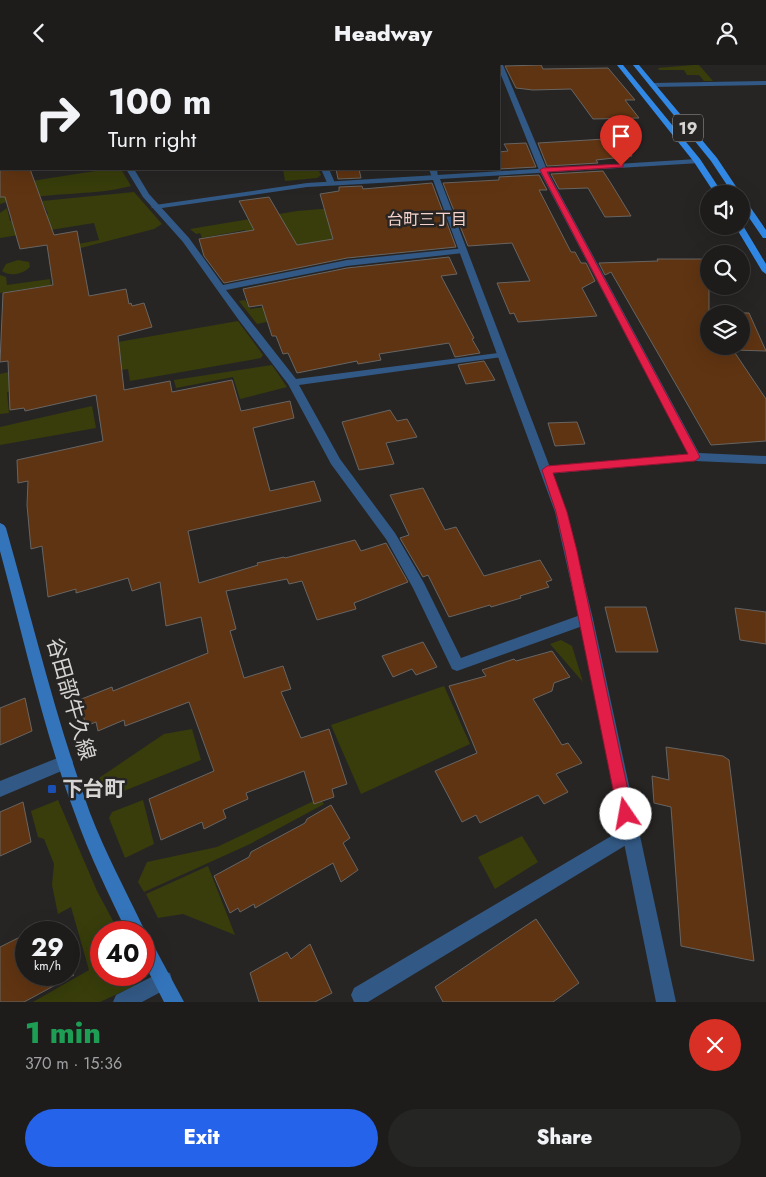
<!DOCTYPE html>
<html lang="en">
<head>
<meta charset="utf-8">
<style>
  :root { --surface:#1d1c1b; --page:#252524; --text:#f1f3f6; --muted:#a0a1a3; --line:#3b3a3a; --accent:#2563eb }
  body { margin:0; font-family:Jost,"Noto Sans JP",sans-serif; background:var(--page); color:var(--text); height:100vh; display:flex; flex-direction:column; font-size:19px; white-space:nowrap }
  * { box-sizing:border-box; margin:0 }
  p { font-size:16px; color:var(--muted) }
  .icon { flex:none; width:28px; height:28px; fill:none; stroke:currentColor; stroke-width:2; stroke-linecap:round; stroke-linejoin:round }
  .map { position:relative; height:937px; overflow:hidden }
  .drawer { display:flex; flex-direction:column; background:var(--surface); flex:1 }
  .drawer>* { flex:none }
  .hud { position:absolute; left:0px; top:0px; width:500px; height:105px; box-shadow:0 5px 20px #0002,0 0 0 1px var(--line); background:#1d1c1b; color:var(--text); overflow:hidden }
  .fabs { position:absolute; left:700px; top:120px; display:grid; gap:10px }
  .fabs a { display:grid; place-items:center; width:50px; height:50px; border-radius:50%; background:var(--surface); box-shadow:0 5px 20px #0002,0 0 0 1px var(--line); font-size:25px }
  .speed { position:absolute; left:15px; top:856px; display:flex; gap:10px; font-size:25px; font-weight:700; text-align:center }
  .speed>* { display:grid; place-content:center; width:65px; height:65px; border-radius:50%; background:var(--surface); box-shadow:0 5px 20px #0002,0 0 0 1px var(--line); line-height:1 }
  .speed small { font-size:12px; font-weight:400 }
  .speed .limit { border:8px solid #d22; background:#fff; color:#111 }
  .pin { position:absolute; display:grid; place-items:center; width:42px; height:42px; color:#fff; margin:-51px -21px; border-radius:50% 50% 50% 0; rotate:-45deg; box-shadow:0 0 5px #0007 }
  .pin .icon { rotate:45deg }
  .me { position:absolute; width:55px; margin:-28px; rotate:348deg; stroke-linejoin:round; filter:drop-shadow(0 0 4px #0008) }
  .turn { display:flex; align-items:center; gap:18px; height:105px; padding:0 25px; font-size:22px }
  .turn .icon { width:65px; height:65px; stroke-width:2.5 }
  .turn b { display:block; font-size:35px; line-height:42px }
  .round { display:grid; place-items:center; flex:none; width:52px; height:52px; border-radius:26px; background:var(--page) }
  .head { display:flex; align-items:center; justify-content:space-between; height:85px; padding:0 25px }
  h1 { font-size:30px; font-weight:800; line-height:38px; color:#1e9e55 }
  .action { display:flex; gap:10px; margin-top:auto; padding:10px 25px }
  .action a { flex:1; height:58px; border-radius:30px; background:var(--accent); color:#fff; font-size:20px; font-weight:800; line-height:58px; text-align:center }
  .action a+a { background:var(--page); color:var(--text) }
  header { display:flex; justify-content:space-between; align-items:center; height:65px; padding:0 25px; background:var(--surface); font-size:22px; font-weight:800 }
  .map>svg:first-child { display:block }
</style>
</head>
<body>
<header><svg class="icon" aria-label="back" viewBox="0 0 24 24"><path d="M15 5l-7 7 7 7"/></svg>Headway<svg class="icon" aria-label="person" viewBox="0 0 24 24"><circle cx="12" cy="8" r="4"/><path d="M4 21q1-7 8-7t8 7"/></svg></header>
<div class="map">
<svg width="766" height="937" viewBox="0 0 766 937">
  <rect width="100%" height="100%" fill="#272524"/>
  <!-- green -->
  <path fill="#383d0b" d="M 693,0 L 699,0 L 713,16 L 704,16 L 699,10 L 687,10 L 684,5 L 659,5 L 658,3 Z
    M 108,104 L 121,104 L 131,121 C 88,132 42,126 0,139 L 0,117 L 19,118 Z
    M 283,104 L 318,104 L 321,110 L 317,113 L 285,116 Z
    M 134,127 L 162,159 L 154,164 L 73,185 L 73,180 L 99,175 L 94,158 L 0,173 L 0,148 L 7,143 L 10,156 L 48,149 L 42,136 Z
    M 345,142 L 376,165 L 253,190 L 245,165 L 202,173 L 200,168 L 196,169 L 190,164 L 297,146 Z
    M 18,195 L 29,197 L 30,202 C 23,209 11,212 2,206 L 6,199 Z
    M 0,210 L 6,212 L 7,220 L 50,214 L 51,220 L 0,228 Z
    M 245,235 L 250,244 L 286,239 L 290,252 L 257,259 L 239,236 Z
    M 238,256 L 263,290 L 261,293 L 130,316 L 128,304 L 72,313 L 101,280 Z
    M 272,300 L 287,322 L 240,334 L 233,312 L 176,323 L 174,315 Z
    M 34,301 L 33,321 L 7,327 L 9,348 L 0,349 L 0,309 Z
    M 92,341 L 96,363 L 0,380 L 0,362 Z
    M 561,575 L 572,581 L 583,617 L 550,579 Z
    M 444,621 L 470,679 L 361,729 L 331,660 Z
    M 192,664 L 201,695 L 109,732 L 99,713 L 164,669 Z
    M 320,733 L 324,739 L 250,779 L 144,827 L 138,817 L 147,797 L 217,782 Z
    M 58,735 L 97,826 L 119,867 L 101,868 L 101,910 L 140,910 L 134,921 L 100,937 L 33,937 L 89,905 L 71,842 L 58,849 L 52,820 L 54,799 L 44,774 L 38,772 L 31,746 Z
    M 143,735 L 154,779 L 125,793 L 109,753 L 112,747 Z
    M 522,771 L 538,797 L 495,824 L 478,792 Z
    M 208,801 L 235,870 L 183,849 L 158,853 L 146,829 Z"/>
  <!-- building -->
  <path fill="#5f3412" stroke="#676563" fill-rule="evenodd" d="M 541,0 L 543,4 L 608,3 L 635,35 L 625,35 L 639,53 L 593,54 L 571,24 L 533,25 L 516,23 L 505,1 Z
    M 622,73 L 632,91 L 596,95 L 598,98 L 547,101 L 538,78 Z
    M 526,78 L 536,102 L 499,104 L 499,87 L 508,86 L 504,79 Z
    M 0,104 L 30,104 L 54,170 L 77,166 L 89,231 L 126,224 L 129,239 L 131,238 L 132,241 L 144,238 L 152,262 L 118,271 L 124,325 L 170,316 L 172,327 L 232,315 L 241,346 L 290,336 L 294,353 L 253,363 L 270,426 L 314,416 L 321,436 L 188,466 L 199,518 L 258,500 L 257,498 L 284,492 L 285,493 L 355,475 L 361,486 L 386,478 L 408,517 L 354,538 L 356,544 L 317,555 L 302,516 L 289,519 L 287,514 L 226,526 L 236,564 L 230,566 L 244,613 L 283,601 L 291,624 L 281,627 L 301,673 L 329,664 L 347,719 L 332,724 L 334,732 L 314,739 L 304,706 L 246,728 L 248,734 L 223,745 L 226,753 L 204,764 L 202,757 L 161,775 L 149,734 L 214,706 L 189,637 L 125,661 L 124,655 L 98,666 L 96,657 L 86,661 L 79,635 L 112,622 L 113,626 L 208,588 L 201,552 L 166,561 L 160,517 L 132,526 L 128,513 L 76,528 L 76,524 L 48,532 L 42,481 L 31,484 L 27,440 L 28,416 L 18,418 L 17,395 L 103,376 L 96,330 L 25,346 L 24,343 L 10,345 L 8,296 L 0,297 L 3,228 L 53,220 L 47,180 L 20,184 L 5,132 L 0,132 Z
    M 336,104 L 359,104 L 361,113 L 338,114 Z
    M 603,106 L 612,120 L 631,151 L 605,152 L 588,123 L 559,124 L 551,109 Z
    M 539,110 L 547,125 L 539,125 L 571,187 L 575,187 L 581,198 L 586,198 L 595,216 L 582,223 L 597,251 L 518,257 L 514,248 L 510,249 L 497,218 L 530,216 L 512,178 L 468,181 L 443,118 L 499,115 L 499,112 Z
    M 432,118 L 456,182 L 347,193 L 224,218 L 204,191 L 199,174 L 254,165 L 239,136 L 269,132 L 297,180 L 333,174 L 320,129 L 339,126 L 339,122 L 362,121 L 363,124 Z
    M 449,192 L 457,209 L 441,211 L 474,273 L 472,274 L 480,288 L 455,292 L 449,278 L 379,289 L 381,295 L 358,299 L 357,296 L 297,308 L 288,288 L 283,289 L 276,271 L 272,271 L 262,240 L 249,242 L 243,224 L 347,203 Z
    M 657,194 L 709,194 L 709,247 L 749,248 L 766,286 L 733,285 L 766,334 L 766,376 L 711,380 L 611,207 L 605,210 L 599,198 L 658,196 ZM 709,249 L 741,249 L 741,281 L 709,281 Z
    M 484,296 L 495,315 L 466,319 L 458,300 Z
    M 390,345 L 397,356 L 407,354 L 417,372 L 386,378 L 394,399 L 359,405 L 342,357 Z
    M 577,357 L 585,379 L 555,381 L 548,358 Z
    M 423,423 L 445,465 L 456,462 L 484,511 L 540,495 L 552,515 L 546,517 L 549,522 L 520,531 L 521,533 L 491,542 L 490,540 L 449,552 L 428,510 L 423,512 L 400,473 L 409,470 L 390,430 Z
    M 605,542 L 646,542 L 658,587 L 616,587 Z
    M 735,543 L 766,547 L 766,579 L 740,575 Z
    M 423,577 L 437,602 L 416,610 L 412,604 L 393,612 L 382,591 Z
    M 552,586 L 570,612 L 554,618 L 552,626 L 533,634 L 562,680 L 568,678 L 582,698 L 556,709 L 568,727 L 544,739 L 538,730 L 480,758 L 476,750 L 462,757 L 435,706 L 477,688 L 449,621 L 486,611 L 482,605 L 514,594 L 516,596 Z
    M 25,633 L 32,666 L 0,680 L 0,643 Z
    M 666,682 L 723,691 L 729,695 L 754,896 L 681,881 L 671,742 L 654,738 L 652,711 L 669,715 Z
    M 23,737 L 31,777 L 0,791 L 0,747 Z
    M 331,740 L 350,773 L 343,778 L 358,805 L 341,817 L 333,798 L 255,843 L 254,839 L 240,847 L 238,843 L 230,848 L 214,811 L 249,792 L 251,787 L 305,758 L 307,754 Z
    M 536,854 L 579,918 L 553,937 L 443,937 L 435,922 Z
    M 26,869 L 26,910 L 74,910 L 24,937 L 0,937 L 0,882 Z
    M 310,879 L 332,928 L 315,937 L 259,937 L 250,908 L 287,887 L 291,894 Z"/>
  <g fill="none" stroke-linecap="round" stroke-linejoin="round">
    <!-- minor -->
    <path fill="#325985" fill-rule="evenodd" d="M 97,0 L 103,0 L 103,1 L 97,1 Z
      M 300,0 L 306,0 L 306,1 L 300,1 Z
      M 497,0 L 503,0 L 547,105 L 699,388 L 766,391 L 766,399 L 695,396 L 547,409 L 543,408 L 541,405 L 547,401 L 688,389 L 539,105 Z
      M 766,16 L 766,20 L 652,22 L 649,20 L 652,18 Z
      M 0,73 L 1,73 L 1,77 L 0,77 Z
      M 126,104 L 134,104 L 149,129 L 189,173 L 223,220 L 347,195 L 466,183 L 466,187 L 463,188 L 347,201 L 226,225 L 296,314 L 506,287 L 506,291 L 502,292 L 299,320 L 340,394 L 395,468 L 424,518 L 461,593 L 586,548 L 591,550 L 593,554 L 591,558 L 457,606 L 452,604 L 413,523 L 386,474 L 331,399 L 288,319 L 238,254 L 183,177 L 143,132 Z
      M 321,104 L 329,104 L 335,118 L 334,120 L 328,120 Z
      M 429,104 L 437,104 L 438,113 L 432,113 Z
      M 65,690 L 71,692 L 73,697 L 71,702 L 0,732 L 0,716 Z
      M 630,760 L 636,762 L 638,768 L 636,774 L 368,937 L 354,937 L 351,930 L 354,923 Z
      M 163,906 L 170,908 L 172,915 L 170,922 L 142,937 L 113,937 L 116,930 Z"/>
    <!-- tertiary -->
    <path fill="#325985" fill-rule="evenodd" d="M 0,12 L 1,12 L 1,16 L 0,16 Z
      M 697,94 L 701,96 L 700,98 L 440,114 L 567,447 L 593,554 L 676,937 L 656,937 L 579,554 L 555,447 L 433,115 L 307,122 L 155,144 L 151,142 L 155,140 L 307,118 Z"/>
    <!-- secondary -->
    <path fill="#3374bb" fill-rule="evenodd" d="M 0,458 L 4,460 L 6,463 C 33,558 56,655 90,748 C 105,787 125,824 143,862 L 146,868 L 145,871 L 150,874 L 184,937 L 164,937 L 144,898 L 144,868 L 127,868 C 109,829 89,790 75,749 C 43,664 24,574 0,486 Z"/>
    <!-- primary -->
    <path fill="#3189e5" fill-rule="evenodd" d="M 617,0 L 623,0 L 700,94 L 723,129 L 715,129 L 694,97 Z
      M 633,0 L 639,0 L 717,93 L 741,129 L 733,129 L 711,96 Z
      M 741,133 L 744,133 L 766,165 L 766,173 L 763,173 L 741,141 Z
      M 742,159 L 766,199 L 766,209 L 762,206 L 735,161 L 741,161 Z"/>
  </g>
  <!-- route -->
  <path fill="#e11d48" stroke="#92132f" d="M 621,99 L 623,99 L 623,102 L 547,107 L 700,392 L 695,396 L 553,408 L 567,447 L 577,486 L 633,749 L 631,754 L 626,756 L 620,754 L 618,749 L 565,486 L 556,447 L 542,405 L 547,401 L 688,389 L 540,105 L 543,103 Z"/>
  <!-- markers -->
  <rect fill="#1a4fb4" stroke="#272524" stroke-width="2" x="47" y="719" width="10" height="10" rx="2.5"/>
  <g text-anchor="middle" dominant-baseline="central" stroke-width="5" stroke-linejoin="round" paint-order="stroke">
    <!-- shield labels -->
    <rect fill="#272524" stroke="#a2a09f" stroke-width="1" x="673" y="49.5" width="30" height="27" rx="4"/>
    <g font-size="16" font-weight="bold" fill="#d6d5d4">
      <text x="688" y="63">19</text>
    </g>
    <!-- far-neighbourhood labels -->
    <g font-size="16" fill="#f4d2cb" stroke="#272524">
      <text x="427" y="154">台町三丁目</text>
    </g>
    <!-- near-street labels -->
    <g font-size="21" fill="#d6d5d4" stroke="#272524">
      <text transform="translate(71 634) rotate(74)">谷田部牛久線</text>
    </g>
    <!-- near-poi labels -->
    <g font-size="21" font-weight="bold" fill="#d6d5d4" stroke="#272524" text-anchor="start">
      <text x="62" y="724">下台町</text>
    </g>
  </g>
</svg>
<div class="fabs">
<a><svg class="icon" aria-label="sound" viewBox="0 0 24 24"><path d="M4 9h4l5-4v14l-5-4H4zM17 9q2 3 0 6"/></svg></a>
<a><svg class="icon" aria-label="search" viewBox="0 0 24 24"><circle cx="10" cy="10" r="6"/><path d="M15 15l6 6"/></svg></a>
<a><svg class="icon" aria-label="layers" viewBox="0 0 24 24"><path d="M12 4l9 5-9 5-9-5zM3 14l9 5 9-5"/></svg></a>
</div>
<div class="speed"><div>29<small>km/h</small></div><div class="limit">40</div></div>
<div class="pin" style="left:621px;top:101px;background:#d93025"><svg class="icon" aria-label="arrive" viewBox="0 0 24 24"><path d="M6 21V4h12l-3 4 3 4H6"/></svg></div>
<svg class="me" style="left:626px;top:749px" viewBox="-20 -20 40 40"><circle r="19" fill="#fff"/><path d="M0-13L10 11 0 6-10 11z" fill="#e11d48"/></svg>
<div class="hud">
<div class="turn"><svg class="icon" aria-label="right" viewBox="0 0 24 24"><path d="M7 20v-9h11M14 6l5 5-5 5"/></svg><div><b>100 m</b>Turn right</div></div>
</div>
</div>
<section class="drawer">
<div class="head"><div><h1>1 min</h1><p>370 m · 15:36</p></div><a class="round" style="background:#d93025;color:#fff"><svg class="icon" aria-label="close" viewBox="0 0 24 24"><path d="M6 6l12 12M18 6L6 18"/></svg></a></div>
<div class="action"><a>Exit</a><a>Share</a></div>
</section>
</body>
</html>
